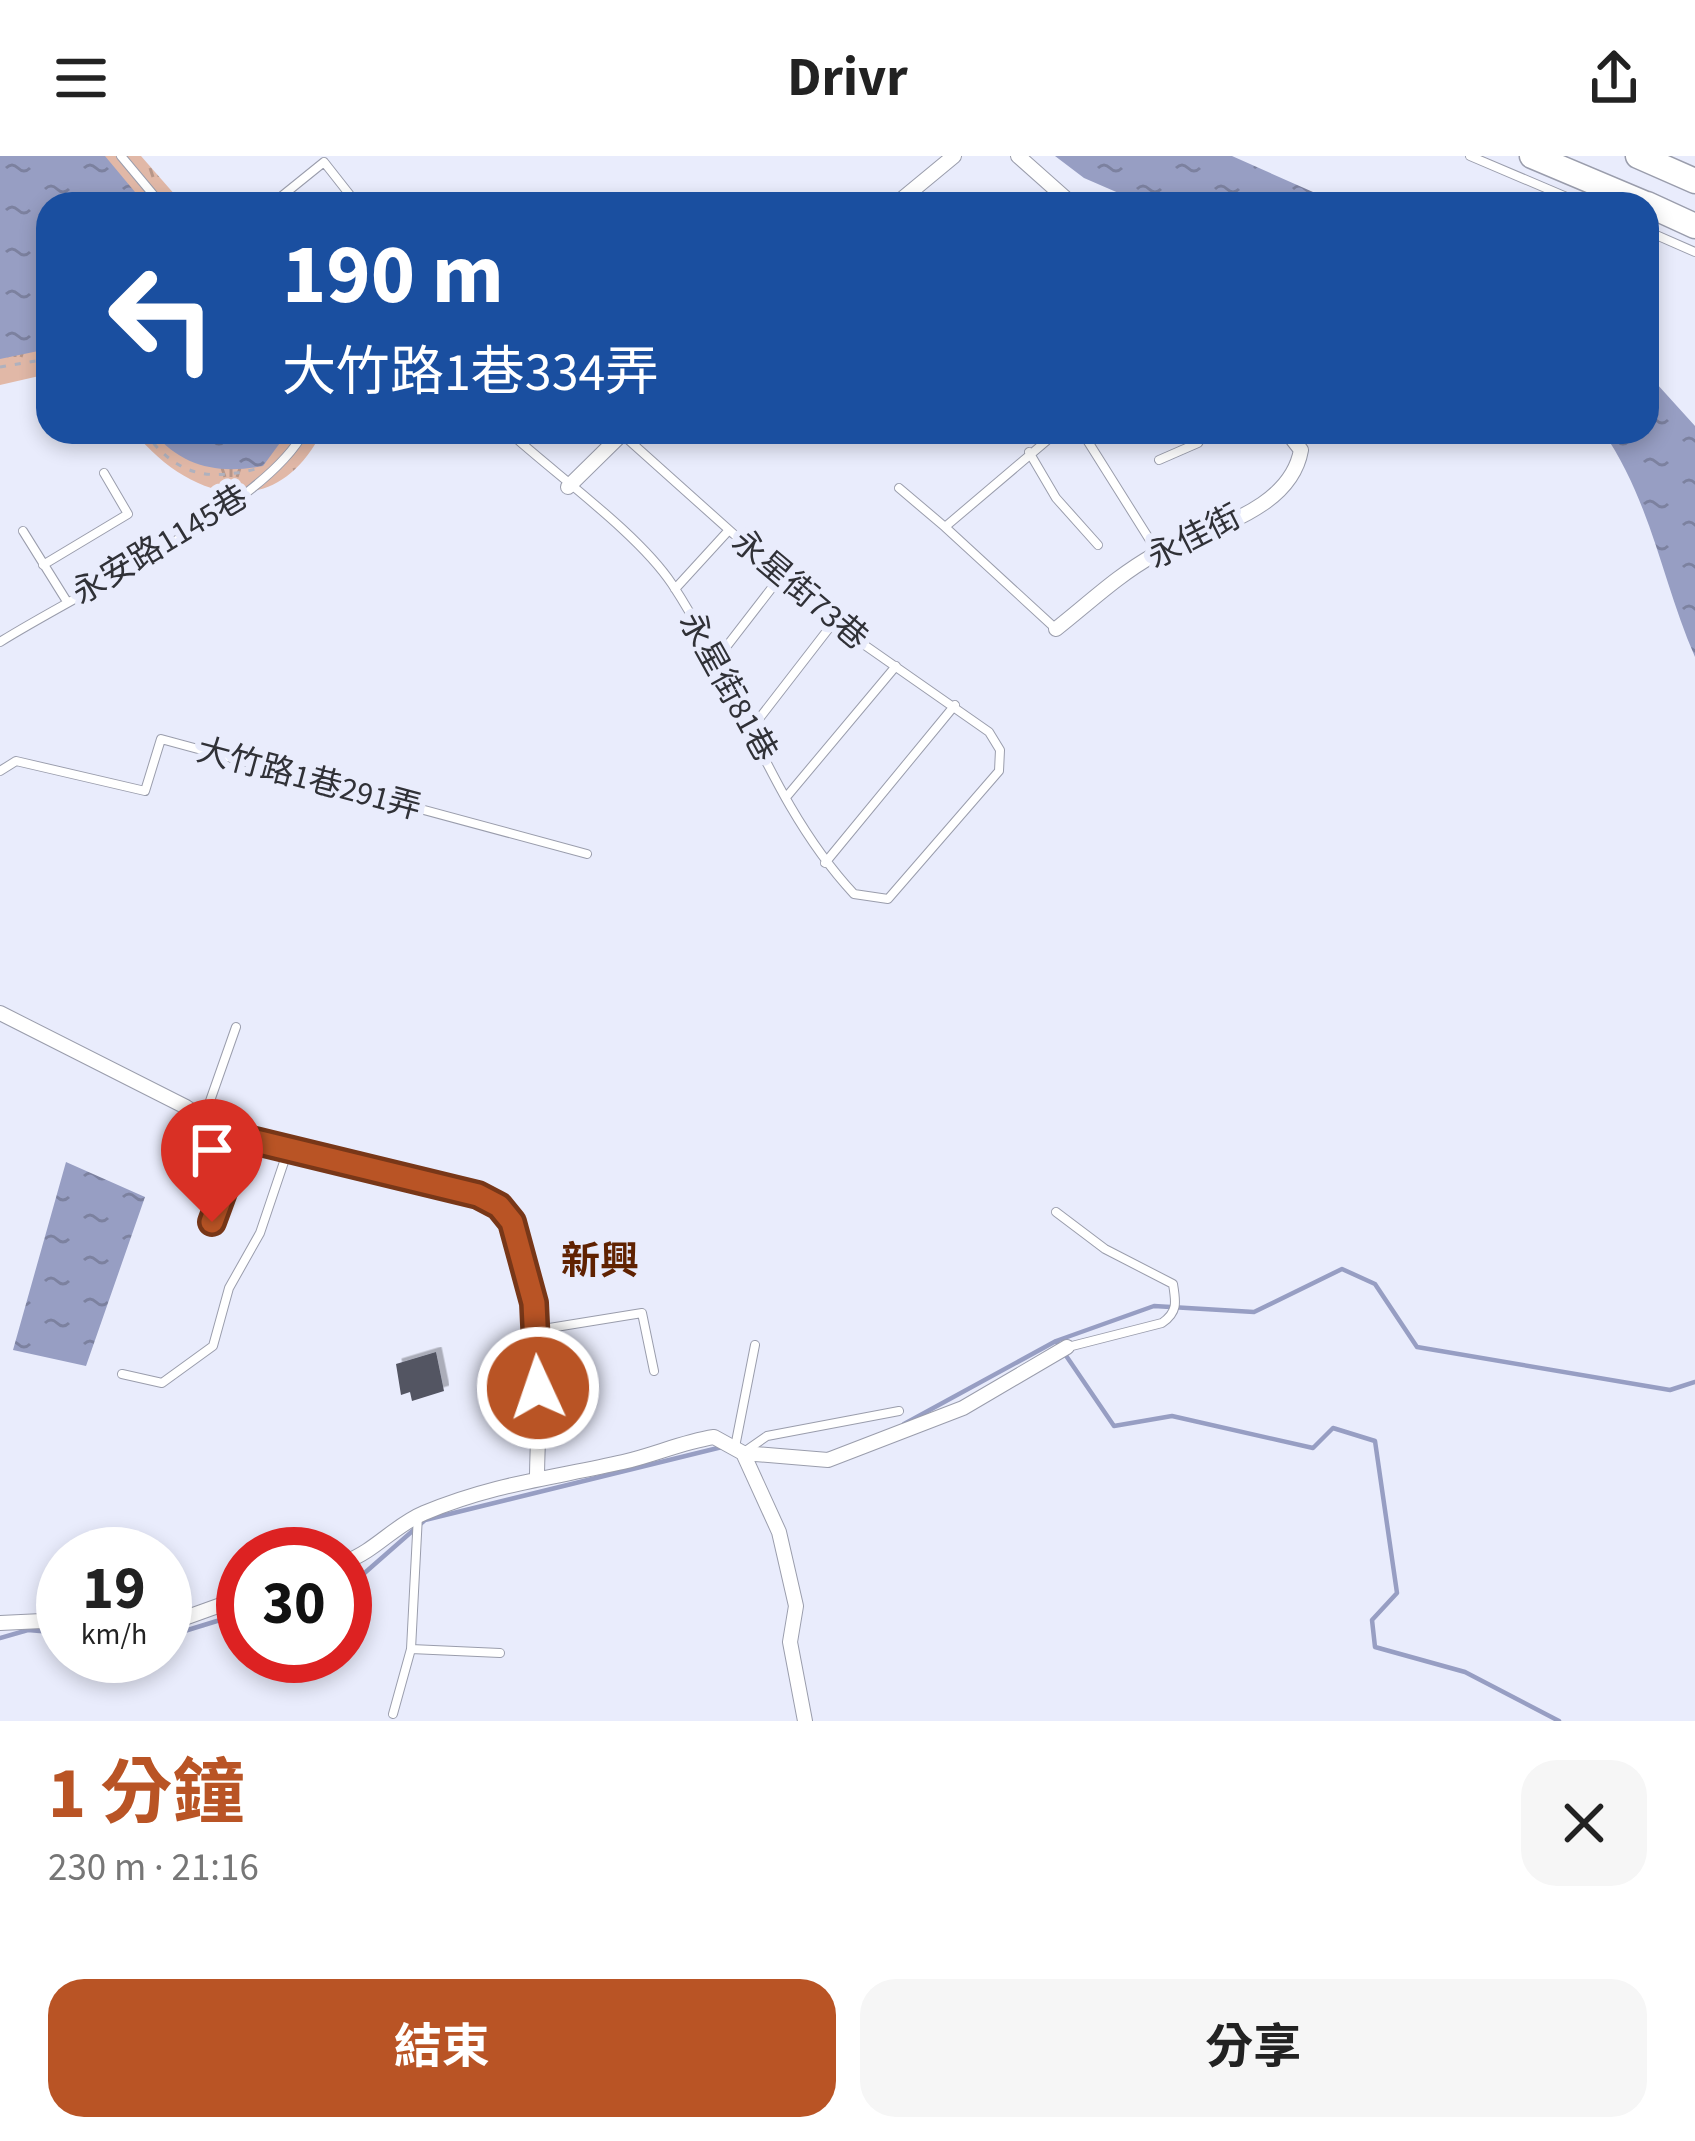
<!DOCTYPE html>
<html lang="zh-TW">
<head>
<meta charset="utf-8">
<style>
  :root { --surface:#fff; --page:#f6f6f6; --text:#222; --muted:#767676; --accent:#b95425 }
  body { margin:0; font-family:"Source Sans 3","Noto Sans TC",sans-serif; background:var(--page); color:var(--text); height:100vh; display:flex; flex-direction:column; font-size:45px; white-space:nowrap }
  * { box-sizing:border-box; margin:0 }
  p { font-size:39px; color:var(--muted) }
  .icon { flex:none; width:66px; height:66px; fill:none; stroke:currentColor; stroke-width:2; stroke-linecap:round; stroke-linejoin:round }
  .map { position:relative; height:1565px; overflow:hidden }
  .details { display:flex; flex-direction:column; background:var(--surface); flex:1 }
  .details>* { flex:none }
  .top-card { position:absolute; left:36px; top:36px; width:1623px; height:252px; border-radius:36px; box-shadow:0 6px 18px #0003; background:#1a4fa0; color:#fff; overflow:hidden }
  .speed { position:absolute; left:36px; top:1371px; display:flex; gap:24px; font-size:60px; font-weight:700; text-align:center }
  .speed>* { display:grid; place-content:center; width:156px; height:156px; border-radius:50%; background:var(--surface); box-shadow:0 6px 18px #0003; line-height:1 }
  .speed small { font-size:30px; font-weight:400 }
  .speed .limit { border:18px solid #d22; background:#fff; color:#111 }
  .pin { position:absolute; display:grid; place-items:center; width:102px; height:102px; color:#fff; margin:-123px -51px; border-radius:50% 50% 50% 0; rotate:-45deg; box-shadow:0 0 12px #0007 }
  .pin .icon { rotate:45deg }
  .me { position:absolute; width:132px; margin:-66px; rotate:357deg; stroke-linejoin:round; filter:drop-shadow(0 0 9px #0008) }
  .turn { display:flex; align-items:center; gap:42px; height:252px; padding:0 48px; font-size:54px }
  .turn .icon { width:156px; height:156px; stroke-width:2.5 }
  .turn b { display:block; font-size:84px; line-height:102px }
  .round { display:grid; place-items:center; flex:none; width:126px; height:126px; border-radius:36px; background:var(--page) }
  .overview { display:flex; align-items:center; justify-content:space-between; height:204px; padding:0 48px }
  h1 { font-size:72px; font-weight:700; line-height:90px; color:var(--accent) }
  .cta { display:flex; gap:24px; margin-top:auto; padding:24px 48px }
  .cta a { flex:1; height:138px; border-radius:36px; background:var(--accent); color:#fff; font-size:48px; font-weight:700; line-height:138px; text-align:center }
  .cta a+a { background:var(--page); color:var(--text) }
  header { display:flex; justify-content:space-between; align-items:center; height:156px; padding:0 48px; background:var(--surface); font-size:54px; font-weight:700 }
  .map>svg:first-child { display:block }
</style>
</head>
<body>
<header><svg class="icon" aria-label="menu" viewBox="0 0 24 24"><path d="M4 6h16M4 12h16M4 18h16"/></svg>Drivr<svg class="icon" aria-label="share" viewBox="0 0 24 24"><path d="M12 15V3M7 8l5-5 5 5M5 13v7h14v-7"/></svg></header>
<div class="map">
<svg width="1695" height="1565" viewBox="0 0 1695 1565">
  <defs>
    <pattern id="grass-tufts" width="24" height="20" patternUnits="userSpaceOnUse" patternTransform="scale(3)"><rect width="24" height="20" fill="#e1b8a7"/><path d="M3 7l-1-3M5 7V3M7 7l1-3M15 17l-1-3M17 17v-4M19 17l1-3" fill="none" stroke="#b79689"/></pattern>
    <pattern id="water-ripples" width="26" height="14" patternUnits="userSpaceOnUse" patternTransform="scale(3)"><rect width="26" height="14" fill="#979ec3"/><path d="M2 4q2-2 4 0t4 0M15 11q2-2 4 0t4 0" fill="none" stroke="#7c819f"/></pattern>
    <filter id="shadow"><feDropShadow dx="5.5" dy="-5.5" stdDeviation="0" flood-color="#0004"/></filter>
  </defs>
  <rect width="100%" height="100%" fill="#e9ecfc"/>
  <!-- grass -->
  <path fill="url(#grass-tufts)" d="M 0,0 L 141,0 L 183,48 L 48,48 L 48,218 L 0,229 Z
    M 134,276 L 322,276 C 275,368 190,344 134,276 Z"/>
  <!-- water -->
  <path fill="url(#water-ripples)" d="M 0,0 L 105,0 L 145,48 L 48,48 L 48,193 L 0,203 Z
    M 1055,0 L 1232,0 L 1313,36 L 1376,48 L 1144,48 L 1084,22 Z
    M 1647,217 L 1695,270 L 1695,501 C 1662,425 1651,345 1603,276 L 1647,276 Z
    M 153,276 L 288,276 L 263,310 C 219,318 183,312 153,276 Z
    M 66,1006 L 145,1041 L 86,1210 L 13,1194 Z"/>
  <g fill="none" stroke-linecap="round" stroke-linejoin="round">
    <!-- stream -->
    <path stroke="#979ec3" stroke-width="4.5" d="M 1056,1185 L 1114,1270 L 1172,1260 L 1313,1292 L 1333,1272 L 1375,1285 L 1397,1437 L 1372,1464 L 1375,1491 L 1465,1516 L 1559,1565
      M 904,1268 L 1056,1185 L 1154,1150 L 1254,1156 L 1342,1113 L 1375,1128 L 1417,1191 L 1670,1234 L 1695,1226
      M 345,1426 L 360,1421 L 425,1364 L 722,1291
      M 165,1481 L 243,1457
      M 0,1482 L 28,1474 L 63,1477"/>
  </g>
  <!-- building -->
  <path fill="#525462" filter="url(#shadow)" d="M 436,1196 L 444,1235 L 412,1245 L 410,1236 L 401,1239 L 396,1208 Z"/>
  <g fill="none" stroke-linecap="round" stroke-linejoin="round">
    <!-- service casing -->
    <g stroke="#9a9dac" stroke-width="10">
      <path id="service" d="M 121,0 L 161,48
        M 1470,0 L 1583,48
        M 272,48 L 324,6 L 357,48
        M 1647,75 L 1695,96
        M 509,276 C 556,319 638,377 672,428 C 738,528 771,649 854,738 L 888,743 L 999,615 L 1000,594 L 989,576 L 833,467 L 623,279
        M 1082,276 L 1158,397
        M 1029,296 L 1056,342 L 1098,389
        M 1159,304 L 1198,287 L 1205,276
        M 899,332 L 945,371
        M 23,375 L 66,444
        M 43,409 L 128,358 L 104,317
        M 675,433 L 729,374
        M 1056,473 L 945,371 L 1057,276
        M 0,486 C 79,436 264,351 304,276
        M 713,508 L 781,420
        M 748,577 L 833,467
        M 0,615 L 16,605 L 145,635 L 161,583 L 587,698
        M 788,639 L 896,510
        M 825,707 L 955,549
        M 204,962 L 236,871
        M 1056,1056 L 1105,1093 L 1173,1128 C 1176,1146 1178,1156 1162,1167 L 1068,1191
        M 212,1066 L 243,981
        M 537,1174 L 642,1157 L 654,1215
        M 122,1218 L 162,1227 L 213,1190 L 229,1132 L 260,1077 L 288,994
        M 735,1291 L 755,1189
        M 744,1296 L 767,1280 L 899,1255
        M 411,1493 L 500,1497
        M 393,1558 L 411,1493 L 418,1359"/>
    </g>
    <!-- minor casing -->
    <g stroke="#9a9dac" stroke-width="16">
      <path id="minor" d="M 1018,0 L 1072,48
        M 896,48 L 954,0
        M 568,331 L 624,276
        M 1056,473 C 1088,448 1118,419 1154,399 C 1202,373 1290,357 1301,294 L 1287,276
        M 0,857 L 186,951 L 219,974 L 478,1039 C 555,1082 538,1241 537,1319
        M 743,1297 L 828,1304 L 963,1252 L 1067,1191
        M 345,1406 C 375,1395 395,1369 424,1357 C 493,1328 552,1322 623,1306 C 654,1299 682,1286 714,1281 L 743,1297 L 779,1376 L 796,1450 L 790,1486 L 805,1565
        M 0,1467 L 63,1464
        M 165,1469 L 243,1441"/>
    </g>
    <!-- motorway casing -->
    <g stroke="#9a9dac" stroke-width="27">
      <path id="motorway" d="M 1532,0 L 1646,48
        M 1638,0 L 1695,25
        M 1647,48 L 1695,70"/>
    </g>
    <!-- path -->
    <path stroke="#afb1be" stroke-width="3" stroke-dasharray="6 9" stroke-linecap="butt" d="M 0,211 L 48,203
      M 144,276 C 178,320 206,325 256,313"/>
    <!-- service -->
    <use href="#service" stroke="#fff" stroke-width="8"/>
    <!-- minor -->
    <use href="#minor" stroke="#fff" stroke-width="14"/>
    <!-- motorway -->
    <use href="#motorway" stroke="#fff" stroke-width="24"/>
  </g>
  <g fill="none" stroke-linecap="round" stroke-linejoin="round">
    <!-- route casing -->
    <g stroke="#783718" stroke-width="30">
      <path id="route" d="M 212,1066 L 243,982 L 478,1039 L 499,1050 L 512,1066 L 534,1147 L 538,1232"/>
    </g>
    <!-- route -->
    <use href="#route" stroke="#b95425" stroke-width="21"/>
  </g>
  <g text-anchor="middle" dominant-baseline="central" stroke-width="12" stroke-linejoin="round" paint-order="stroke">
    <!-- street labels -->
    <g font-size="33" fill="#303137" stroke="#e9ecfc">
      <text transform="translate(1194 381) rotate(-27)">永佳街</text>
      <text transform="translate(160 389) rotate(-31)">永安路1145巷</text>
      <text transform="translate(800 434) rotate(40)">永星街73巷</text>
      <text transform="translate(728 531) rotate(61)">永星街81巷</text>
      <text transform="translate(309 623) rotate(15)">大竹路1巷291弄</text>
    </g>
    <!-- quarter labels -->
    <g font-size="39" font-weight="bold" fill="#602201" stroke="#e9ecfc">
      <text x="600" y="1106">新興</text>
    </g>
  </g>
</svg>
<div class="speed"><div>19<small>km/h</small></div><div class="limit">30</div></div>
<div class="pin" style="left:212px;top:1066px;background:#d93025"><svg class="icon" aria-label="arrive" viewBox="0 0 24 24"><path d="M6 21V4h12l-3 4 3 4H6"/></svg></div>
<svg class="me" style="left:538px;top:1232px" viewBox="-20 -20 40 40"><circle r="17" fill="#b95425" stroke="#fff" stroke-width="3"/><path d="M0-11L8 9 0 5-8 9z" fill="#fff"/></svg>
<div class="top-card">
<div class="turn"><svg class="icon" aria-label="left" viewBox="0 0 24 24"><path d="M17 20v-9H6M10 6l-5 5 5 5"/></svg><div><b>190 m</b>大竹路1巷334弄</div></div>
</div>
</div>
<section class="details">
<div class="overview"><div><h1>1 分鐘</h1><p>230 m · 21:16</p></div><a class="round"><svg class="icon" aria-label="close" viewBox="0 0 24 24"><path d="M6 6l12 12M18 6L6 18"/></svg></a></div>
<div class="cta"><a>結束</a><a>分享</a></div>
</section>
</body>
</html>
